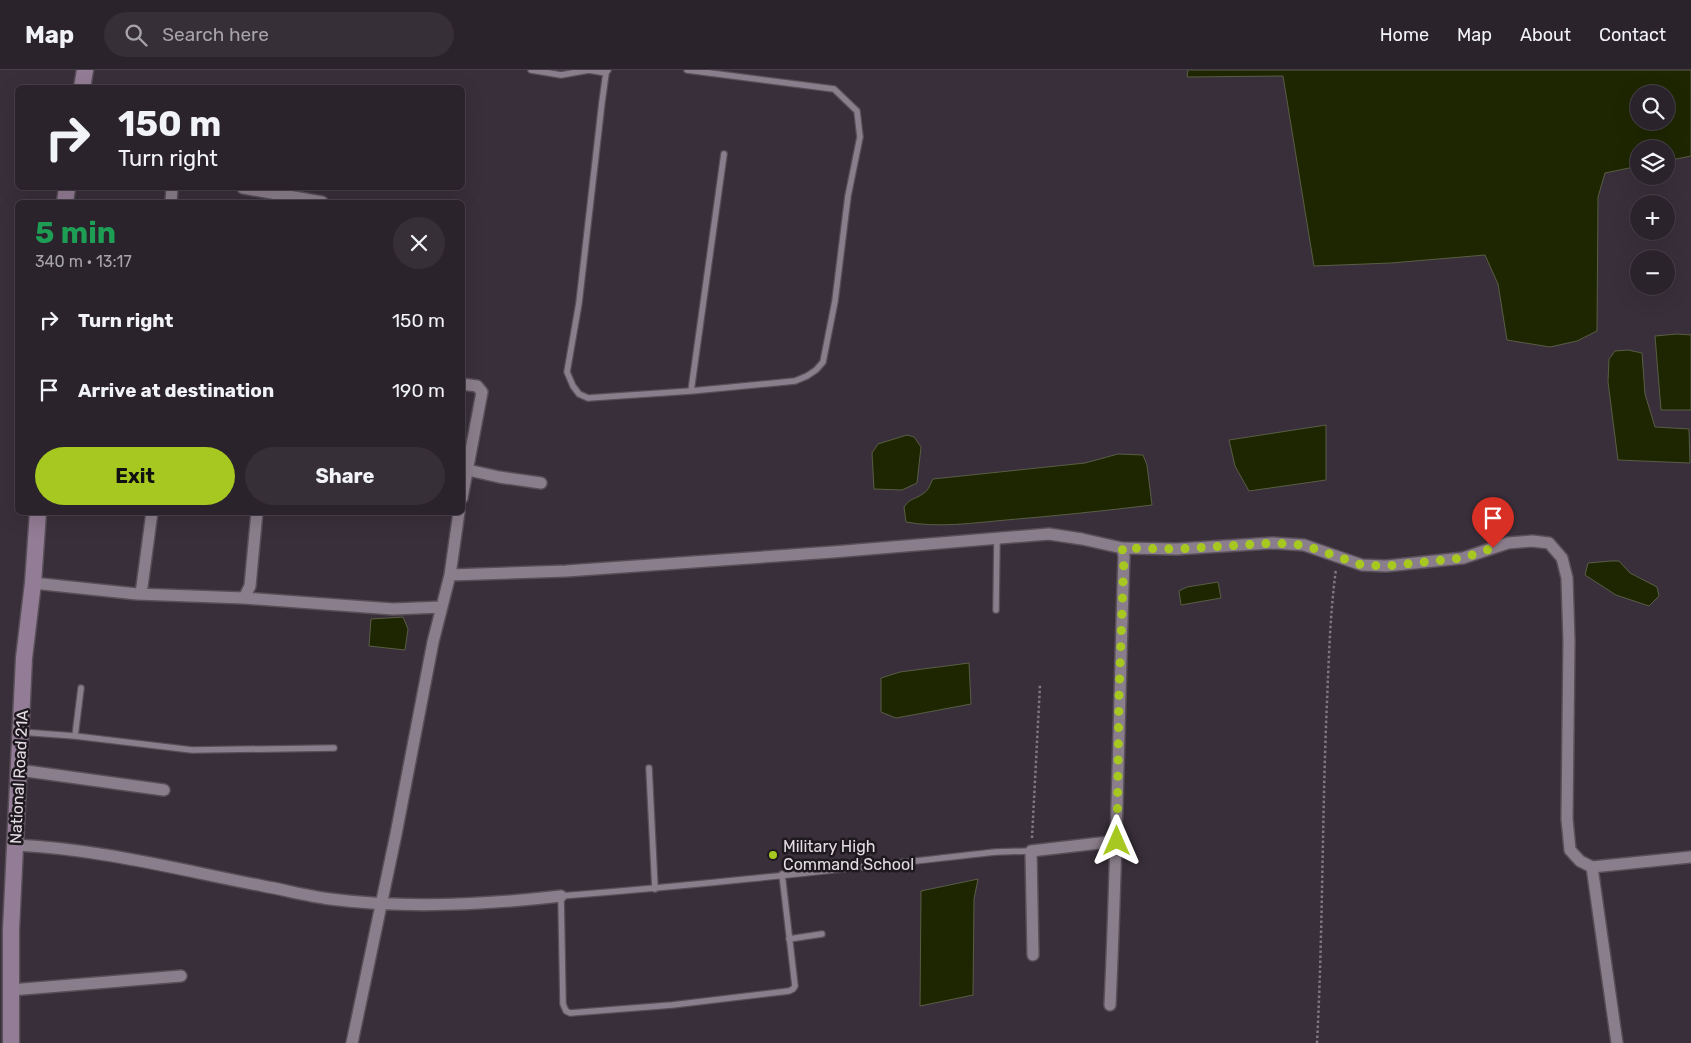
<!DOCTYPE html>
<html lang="en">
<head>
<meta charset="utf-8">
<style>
  :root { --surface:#2b232c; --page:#372f38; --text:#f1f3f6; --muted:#a6a4a9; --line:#474048; --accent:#a6c820 }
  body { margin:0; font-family:Rubik,sans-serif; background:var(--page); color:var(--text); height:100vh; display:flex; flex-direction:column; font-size:19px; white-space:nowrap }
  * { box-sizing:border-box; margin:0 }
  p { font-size:16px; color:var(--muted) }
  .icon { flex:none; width:28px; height:28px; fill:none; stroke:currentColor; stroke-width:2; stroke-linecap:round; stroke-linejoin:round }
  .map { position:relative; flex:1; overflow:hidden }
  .panel { position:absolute; left:15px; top:130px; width:450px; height:315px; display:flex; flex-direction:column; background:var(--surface); border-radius:8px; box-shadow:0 5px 20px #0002,0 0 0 1px var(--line) }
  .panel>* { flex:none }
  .hud { position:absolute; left:15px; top:15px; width:450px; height:105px; border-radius:8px; box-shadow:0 5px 20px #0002,0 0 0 1px var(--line); background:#2b232c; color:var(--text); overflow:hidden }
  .buttons { position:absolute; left:1630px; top:15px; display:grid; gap:10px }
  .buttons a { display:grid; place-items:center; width:45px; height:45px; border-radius:50%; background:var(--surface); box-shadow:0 5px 20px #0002,0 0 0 1px var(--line); font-size:25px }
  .pin { position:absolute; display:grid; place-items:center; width:42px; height:42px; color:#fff; margin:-51px -21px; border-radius:50% 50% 50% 0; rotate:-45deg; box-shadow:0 0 5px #0007 }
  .pin .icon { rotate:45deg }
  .me { position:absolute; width:55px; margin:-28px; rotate:0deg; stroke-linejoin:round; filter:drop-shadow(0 0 4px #0008) }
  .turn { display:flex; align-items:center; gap:18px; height:105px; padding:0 20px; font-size:22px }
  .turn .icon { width:65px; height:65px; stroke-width:2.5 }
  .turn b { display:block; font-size:35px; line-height:42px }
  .round { display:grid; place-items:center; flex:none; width:52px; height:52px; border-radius:26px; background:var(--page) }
  .head { display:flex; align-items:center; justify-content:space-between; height:85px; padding:0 20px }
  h1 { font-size:30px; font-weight:700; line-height:38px; color:#1e9e55 }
  .button { display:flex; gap:10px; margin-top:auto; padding:10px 20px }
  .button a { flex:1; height:58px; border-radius:30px; background:var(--accent); color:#111; font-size:20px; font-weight:700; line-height:58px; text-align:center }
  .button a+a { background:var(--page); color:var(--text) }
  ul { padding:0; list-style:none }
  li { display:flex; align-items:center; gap:15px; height:70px; padding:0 20px }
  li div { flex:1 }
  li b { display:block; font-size:19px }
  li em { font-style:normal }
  header { display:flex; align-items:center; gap:30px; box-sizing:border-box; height:70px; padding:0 25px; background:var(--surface); border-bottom:1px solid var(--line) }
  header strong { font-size:24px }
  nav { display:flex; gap:28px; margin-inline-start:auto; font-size:18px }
  .search { width:350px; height:45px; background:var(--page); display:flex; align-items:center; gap:12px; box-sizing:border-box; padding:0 18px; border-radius:28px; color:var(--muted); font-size:19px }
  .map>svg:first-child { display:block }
</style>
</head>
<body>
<header>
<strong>Map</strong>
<div class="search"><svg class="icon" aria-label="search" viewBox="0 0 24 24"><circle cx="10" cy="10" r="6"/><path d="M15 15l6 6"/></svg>Search here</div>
<nav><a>Home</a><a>Map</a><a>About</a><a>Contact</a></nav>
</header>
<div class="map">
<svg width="1691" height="973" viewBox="0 0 1691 973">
  <rect width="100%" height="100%" fill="#392f3a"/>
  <!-- water -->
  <path fill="#1e2601" stroke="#595d45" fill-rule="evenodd" d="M 1188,0 L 1691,0 L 1691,86 L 1666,91 L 1666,79 L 1639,79 L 1639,96 L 1605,103 L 1598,127 L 1597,261 L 1577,271 L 1550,277 L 1507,270 L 1498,214 L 1485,185 L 1391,193 L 1314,196 L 1283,6 L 1187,7 ZM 1639,24 L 1666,24 L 1666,51 L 1639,51 Z
    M 1677,264 L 1691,265 L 1691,340 L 1661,340 L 1655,266 Z
    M 1628,280 L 1642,283 L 1645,324 L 1655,357 L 1689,359 L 1690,393 L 1618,390 L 1608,312 L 1609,289 L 1615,281 Z
    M 1326,355 L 1326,410 L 1249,421 L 1235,396 L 1229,370 Z
    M 907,365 L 914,367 L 921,377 L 917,413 L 902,420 L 874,419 L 872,383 L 878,374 Z
    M 1118,384 L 1143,385 L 1147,395 L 1152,435 C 1103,441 1054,446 1006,450 C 973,453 938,458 906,452 L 904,437 C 911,427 915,430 924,423 C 929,420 930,414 933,409 L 1085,393 Z
    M 1611,491 L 1619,491 L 1630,503 L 1657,517 L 1659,526 L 1649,536 L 1616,525 L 1585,505 L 1588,493 Z
    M 1218,512 L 1221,528 L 1181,535 L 1179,521 L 1187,517 Z
    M 403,547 L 408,559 L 405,580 L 369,576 L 371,549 Z
    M 969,593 L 971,634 L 896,648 L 881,642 L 881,608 L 900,602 Z
    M 978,809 L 974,829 L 973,925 L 920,936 L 921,821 Z"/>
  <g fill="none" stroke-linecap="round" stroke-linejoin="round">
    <!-- lane casing -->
    <g stroke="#574e57" stroke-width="8">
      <path id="lane" d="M 531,0 L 561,5 L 589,0 L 606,3
        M 608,0 L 606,3 L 602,32 L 579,233 L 567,302 L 573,316 L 579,324 L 588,328 L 691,321 L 795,311 L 807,306 L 816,300 L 823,292 L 835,231 L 848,126 L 860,67 L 857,41 L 834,19 L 687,0
        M 691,321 L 724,84
        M 996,540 L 997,468
        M 21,662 L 75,666 L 192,680 L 334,678
        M 75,666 L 81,618
        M 649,698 L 655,819
        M 782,804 L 795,916 L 793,919 L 789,921 L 672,935 L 570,943 L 566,941 L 563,934 L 561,826 C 706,815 851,798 996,782 L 1031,781
        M 789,869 L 822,864"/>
    </g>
    <!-- street casing -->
    <g stroke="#574e57" stroke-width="14">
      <path id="street" d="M 243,118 L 322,132
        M 171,132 L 172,118
        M 462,314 L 477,316 L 482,322 L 462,428
        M 468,400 L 499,407 L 541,413
        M 450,505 L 566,501 L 833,482 L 1049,464 L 1082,469 L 1122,478 L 1177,479 L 1273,473 L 1304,475 L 1362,495 L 1386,496 L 1463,488 L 1508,473 L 1532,471 L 1549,473 L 1562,488 L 1567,508 L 1569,571 L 1567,749 L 1570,780 L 1580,791 L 1592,797 L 1691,787
        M 33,513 L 137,524 L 244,528 L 250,516 L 257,442
        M 141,524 L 152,442
        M 244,528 L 393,539 L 442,537
        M 19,700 L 164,720
        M 16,775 C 100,779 181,800 263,816 C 285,820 308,826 330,829 C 407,839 484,835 561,826
        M 1592,797 L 1617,973
        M 1033,885 L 1031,781 L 1117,771
        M 11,920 L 181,906
        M 1110,935 C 1117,785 1119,636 1124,486 L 1122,478
        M 352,973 L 396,764 L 433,572 L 450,505 L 459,442"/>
    </g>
    <!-- secondary casing -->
    <g stroke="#574e57" stroke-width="19">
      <path id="secondary" d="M 82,18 L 85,0
        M 65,132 L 67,118
        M 11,973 L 11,860 L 24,588 L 33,513 L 38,442"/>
    </g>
    <!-- path -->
    <path stroke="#807780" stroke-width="2.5" stroke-dasharray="2.5 2.5" stroke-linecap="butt" d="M 1032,768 L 1040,615
      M 1317,973 C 1323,859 1322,745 1327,631 C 1329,587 1330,543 1336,499"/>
    <!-- lane -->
    <use href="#lane" stroke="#8b7e8c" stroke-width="5.5"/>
    <!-- street -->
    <use href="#street" stroke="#8b7e8c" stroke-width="11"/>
    <!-- secondary -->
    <use href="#secondary" stroke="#937c95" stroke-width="16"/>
  </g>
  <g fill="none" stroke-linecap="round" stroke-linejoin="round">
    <!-- route -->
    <path stroke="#a6c820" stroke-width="9" stroke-dasharray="0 16.2" d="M 1117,771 L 1119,625 L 1124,486 L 1122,478 L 1177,479 L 1273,473 L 1304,475 L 1362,495 L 1386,496 L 1463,488 L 1493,478"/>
  </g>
  <!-- markers -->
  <circle fill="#a6c820" stroke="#1e191e" stroke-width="2" cx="773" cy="785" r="5"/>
  <g text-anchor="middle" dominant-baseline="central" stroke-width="5" stroke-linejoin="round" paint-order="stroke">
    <!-- street labels -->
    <g font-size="16" fill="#e3dce3" stroke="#1e191e">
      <text transform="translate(19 707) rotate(-87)">National Road 21A</text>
    </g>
    <!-- poi labels -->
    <g font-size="16" fill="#e3dce3" stroke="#1e191e" text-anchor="start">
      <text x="783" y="776">Military High<tspan x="783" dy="18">Command School</tspan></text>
    </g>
  </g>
</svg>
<div class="buttons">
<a><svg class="icon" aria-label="search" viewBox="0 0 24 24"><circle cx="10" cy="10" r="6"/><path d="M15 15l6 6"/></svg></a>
<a><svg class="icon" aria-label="layers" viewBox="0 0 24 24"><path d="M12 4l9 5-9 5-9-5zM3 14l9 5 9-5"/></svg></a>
<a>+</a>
<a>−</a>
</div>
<div class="pin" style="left:1493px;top:478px;background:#d93025"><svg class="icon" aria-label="arrive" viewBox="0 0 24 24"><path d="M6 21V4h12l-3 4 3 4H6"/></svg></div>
<svg class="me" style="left:1117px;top:771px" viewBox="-20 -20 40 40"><path d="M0-17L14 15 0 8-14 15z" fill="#a6c820" stroke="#fff" stroke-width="4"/></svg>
<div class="hud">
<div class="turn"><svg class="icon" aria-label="right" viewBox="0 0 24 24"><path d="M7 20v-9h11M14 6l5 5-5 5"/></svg><div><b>150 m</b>Turn right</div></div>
</div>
<section class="panel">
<div class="head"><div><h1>5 min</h1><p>340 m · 13:17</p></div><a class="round"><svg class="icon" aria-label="close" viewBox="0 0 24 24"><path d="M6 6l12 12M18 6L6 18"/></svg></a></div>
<ul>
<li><svg class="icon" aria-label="right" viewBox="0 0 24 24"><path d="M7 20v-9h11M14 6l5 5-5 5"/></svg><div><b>Turn right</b></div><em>150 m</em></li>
<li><svg class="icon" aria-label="arrive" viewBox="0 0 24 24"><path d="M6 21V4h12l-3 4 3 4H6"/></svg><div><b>Arrive at destination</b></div><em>190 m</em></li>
</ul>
<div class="button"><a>Exit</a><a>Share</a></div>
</section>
</div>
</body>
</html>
